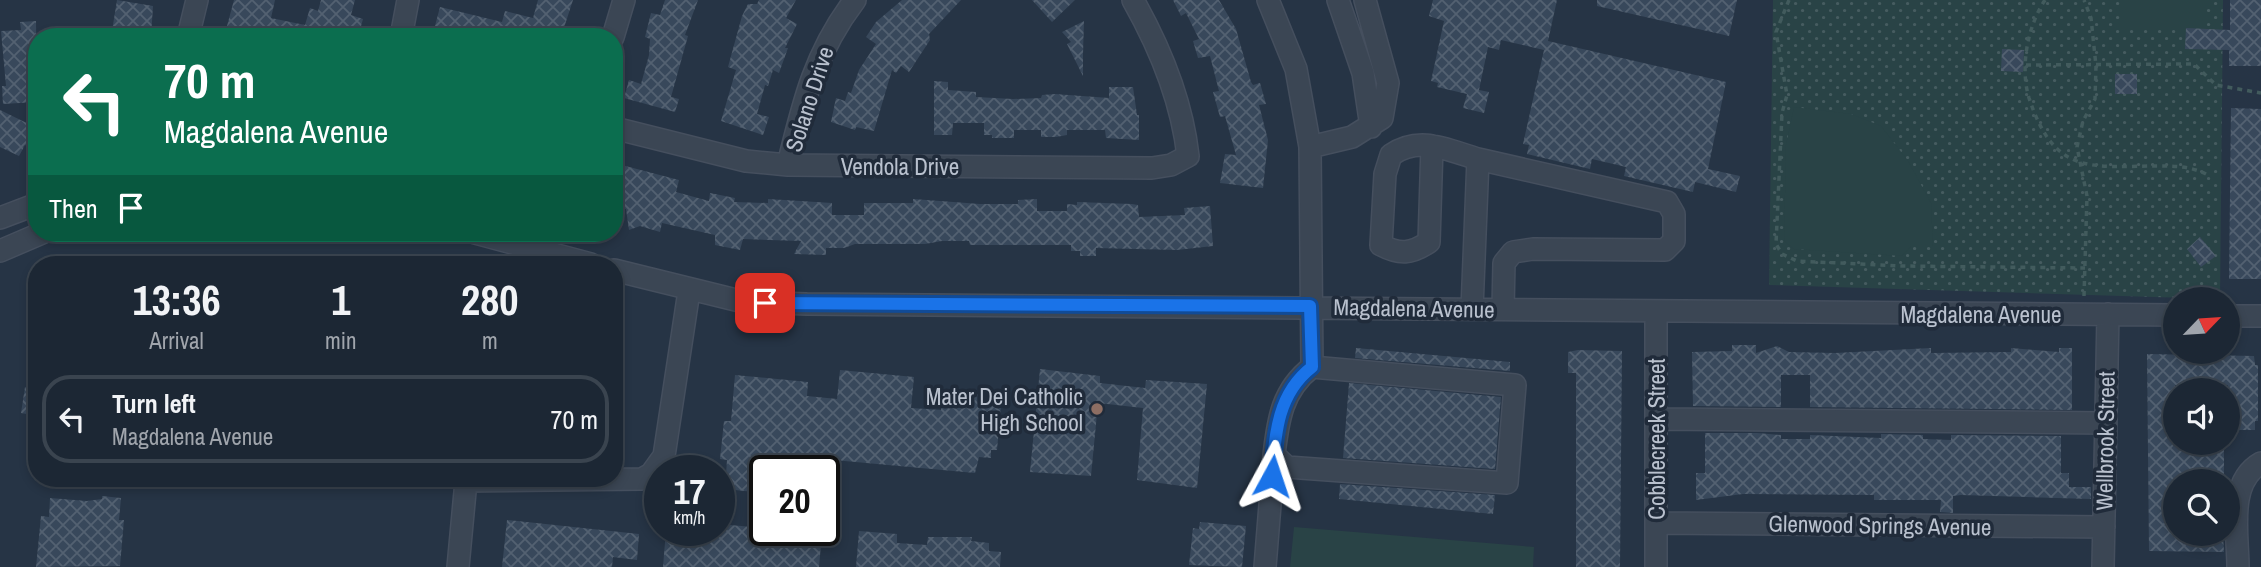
<!DOCTYPE html>
<html lang="en">
<head>
<meta charset="utf-8">
<style>
  :root { --surface:#1c2734; --page:#293340; --text:#f1f3f6; --muted:#a0a5ac; --line:#3a444f }
  body { margin:0; font-family:"Archivo Narrow",sans-serif; background:var(--page); color:var(--text); height:100vh; display:flex; flex-direction:column; font-size:26px; white-space:nowrap }
  * { box-sizing:border-box; margin:0 }
  p { font-size:23px; color:var(--muted) }
  .icon { flex:none; width:38px; height:38px; fill:none; stroke:currentColor; stroke-width:2; stroke-linecap:round; stroke-linejoin:round }
  .map { position:relative; flex:1; overflow:hidden }
  .sheet { position:absolute; left:28px; top:256px; width:595px; height:231px; display:flex; flex-direction:column; background:var(--surface); border-radius:28px; box-shadow:0 4px 10px #0003,0 0 0 2px var(--line) }
  .sheet>* { flex:none }
  .banner { position:absolute; left:28px; top:28px; width:595px; height:214px; border-radius:28px; box-shadow:0 4px 10px #0003,0 0 0 2px var(--line); background:#0b6e4f; color:#fff; overflow:hidden }
  .needle { width:46px; rotate:65deg }
  .tools { position:absolute; left:2163px; top:287px; display:grid; gap:14px }
  .tools a { display:grid; place-items:center; width:77px; height:77px; border-radius:50%; background:var(--surface); box-shadow:0 4px 10px #0003,0 0 0 2px var(--line); font-size:35px }
  .speed { position:absolute; left:644px; top:455px; display:flex; gap:14px; font-size:35px; font-weight:700; text-align:center }
  .speed>* { display:grid; place-content:center; width:91px; height:91px; border-radius:50%; background:var(--surface); box-shadow:0 4px 10px #0003,0 0 0 2px var(--line); line-height:1 }
  .speed small { font-size:18px; font-weight:400 }
  .speed .limit { border:4px solid #111; border-radius:10px; background:#fff; color:#111 }
  .pin { position:absolute; display:grid; place-items:center; width:60px; height:60px; color:#fff; margin:-30px; border-radius:14px; box-shadow:0 4px 10px #0006 }
  .me { position:absolute; width:77px; margin:-38px; rotate:5deg; stroke-linejoin:round; filter:drop-shadow(0 0 5px #0008) }
  .turn { display:flex; align-items:center; gap:24px; height:147px; padding:0 21px; font-size:32px }
  .turn .icon { width:91px; height:91px; stroke-width:2.5 }
  .turn b { display:block; font-size:49px; line-height:60px }
  .then { display:flex; align-items:center; height:66px; padding:0 21px; background:#0003; gap:14px; font-size:26px }
  .eta { display:flex; justify-content:space-evenly; align-items:center; height:119px; text-align:center }
  .eta b { font-size:42px; font-weight:800; line-height:49px }
  ul { padding:0; list-style:none }
  li { display:flex; align-items:center; gap:21px; height:88px; margin:0 14px 10px; padding:0 7px; border:4px solid var(--line); border-radius:28px }
  li div { flex:1 }
  li b { display:block; font-size:26px }
  li em { font-style:normal }
  .map>svg:first-child { display:block }
</style>
</head>
<body>
<div class="map">
<svg width="2261" height="567" viewBox="0 0 2261 567">
  <defs>
    <pattern id="park-dots" width="8" height="8" patternUnits="userSpaceOnUse" patternTransform="scale(1.75)"><rect width="8" height="8" fill="#294346"/><path d="M2 2h.1M6 6h.1" fill="none" stroke="#465c60" stroke-width="1.8" stroke-linecap="round"/></pattern>
    <pattern id="building-cross-hatch" width="8" height="8" patternUnits="userSpaceOnUse" patternTransform="scale(1.75)"><rect width="8" height="8" fill="#38485b"/><path d="M0 0l8 8M0 8l8-8" fill="none" stroke="#536171"/></pattern>
  </defs>
  <rect width="100%" height="100%" fill="#263445"/>
  <!-- park -->
  <path fill="url(#park-dots)" d="M 1773,0 L 2223,0 L 2220,299 L 1769,285 Z"/>
  <!-- garden -->
  <path fill="#294346" d="M 2122,0 L 2205,0 L 2205,26 L 2122,26 Z
    M 1794,107 L 1851,114 L 1881,126 L 1908,161 L 1931,203 L 1933,246 L 1911,246 L 1902,256 L 1794,249 L 1784,241 L 1786,145 Z
    M 1294,527 L 1534,547 L 1533,567 L 1290,567 Z"/>
  <!-- building -->
  <path fill="url(#building-cross-hatch)" d="M 117,0 L 153,6 L 151,37 L 112,31 Z
    M 234,0 L 275,0 L 271,18 L 305,25 L 310,8 L 318,11 L 321,0 L 355,0 L 351,15 L 363,19 L 358,37 L 285,37 L 268,33 L 268,37 L 224,37 Z
    M 538,0 L 573,0 L 561,37 L 432,37 L 440,7 L 502,22 L 505,11 L 533,18 Z
    M 665,0 L 698,0 L 685,35 L 688,36 L 671,97 L 679,99 L 675,112 L 624,98 L 629,80 L 641,84 L 649,55 L 650,39 L 645,37 L 651,13 L 660,15 Z
    M 759,0 L 796,0 L 786,18 L 797,24 L 785,48 L 788,48 L 779,73 L 773,70 L 768,86 L 765,85 L 757,114 L 769,117 L 763,135 L 721,121 L 736,70 L 728,67 L 742,16 L 748,4 L 757,4 Z
    M 902,0 L 961,0 L 929,34 L 930,40 L 909,72 L 901,66 L 896,73 L 892,70 L 874,131 L 856,127 L 855,130 L 831,122 L 836,98 L 845,101 L 848,92 L 851,93 L 859,70 L 876,44 L 866,37 L 876,22 Z
    M 1032,0 L 1075,0 L 1052,22 Z
    M 1173,0 L 1219,0 L 1236,29 L 1251,82 L 1253,85 L 1260,83 L 1266,104 L 1259,105 L 1268,140 L 1263,188 L 1220,183 L 1225,154 L 1236,155 L 1225,116 L 1220,117 L 1213,92 L 1219,91 L 1210,56 L 1198,58 L 1193,41 L 1199,39 L 1186,13 L 1181,16 Z
    M 1433,0 L 1557,0 L 1548,41 L 1726,82 L 1708,169 L 1740,176 L 1736,192 L 1695,182 L 1693,192 L 1624,176 L 1626,167 L 1592,159 L 1590,169 L 1527,154 L 1529,145 L 1523,144 L 1544,50 L 1501,40 L 1499,50 L 1488,47 L 1479,90 L 1489,92 L 1484,113 L 1463,108 L 1467,94 L 1437,87 L 1438,83 L 1431,81 L 1444,21 L 1429,16 Z
    M 1597,0 L 1737,0 L 1729,36 L 1597,6 Z
    M 2230,0 L 2261,0 L 2261,66 L 2229,66 L 2229,50 L 2185,49 L 2186,28 L 2230,30 Z
    M 36,21 L 37,102 L 3,104 L 2,86 L 6,86 L 1,31 L 21,30 L 20,22 Z
    M 1084,21 L 1083,54 L 1083,76 L 1067,44 L 1071,42 L 1062,32 Z
    M 2002,49 L 2024,50 L 2023,72 L 2001,71 Z
    M 2115,74 L 2137,74 L 2137,94 L 2115,94 Z
    M 934,81 L 948,82 L 948,90 L 976,92 L 976,97 L 1013,99 L 1041,98 L 1042,95 L 1055,94 L 1109,98 L 1109,87 L 1133,87 L 1137,115 L 1139,115 L 1139,140 L 1106,138 L 1105,130 L 1067,130 L 1067,135 L 1056,137 L 1041,137 L 1041,130 L 1014,130 L 1014,138 L 992,138 L 992,135 L 984,135 L 984,123 L 953,123 L 952,135 L 934,135 Z
    M 2231,108 L 2261,109 L 2261,279 L 2229,279 Z
    M 0,110 L 37,128 L 37,151 L 25,145 L 19,156 L 0,147 Z
    M 614,163 L 679,180 L 676,192 L 709,201 L 710,193 L 735,198 L 734,202 L 768,203 L 768,199 L 832,203 L 832,215 L 864,215 L 864,203 L 913,203 L 913,199 L 980,204 L 1018,204 L 1018,200 L 1037,199 L 1037,211 L 1067,211 L 1067,204 L 1077,205 L 1077,202 L 1132,204 L 1138,205 L 1139,217 L 1185,215 L 1184,208 L 1210,206 L 1213,246 L 1177,250 L 1096,248 L 1096,256 L 1080,256 L 1080,251 L 1071,251 L 1071,245 L 970,245 L 969,241 L 942,241 L 925,244 L 855,244 L 844,248 L 826,248 L 826,255 L 794,254 L 801,241 L 743,239 L 740,250 L 715,245 L 715,235 L 662,223 L 660,232 L 640,226 L 629,230 L 626,209 L 614,206 Z
    M 2200,237 L 2216,256 L 2201,267 L 2187,249 Z
    M 1732,345 L 1756,345 L 1756,353 L 1777,346 L 1789,352 L 1835,353 L 1931,348 L 1931,353 L 2011,352 L 2011,348 L 2059,352 L 2059,348 L 2072,348 L 2072,410 L 1810,407 L 1810,375 L 1781,375 L 1781,407 L 1693,406 L 1692,352 L 1732,351 Z
    M 1356,348 L 1510,362 L 1510,371 L 1355,358 Z
    M 1578,350 L 1622,351 L 1620,567 L 1576,567 L 1576,373 L 1568,373 L 1568,352 Z
    M 2147,354 L 2254,356 L 2255,365 L 2258,365 L 2258,421 L 2255,421 L 2255,430 L 2228,430 L 2228,385 L 2175,385 L 2175,445 L 2224,444 L 2224,481 L 2175,481 L 2175,534 L 2223,534 L 2224,552 L 2149,551 Z
    M 1040,369 L 1100,376 L 1100,383 L 1145,388 L 1146,380 L 1207,384 L 1197,488 L 1137,480 L 1143,408 L 1098,403 L 1091,476 L 1030,472 Z
    M 840,370 L 914,377 L 911,408 L 941,410 L 942,400 L 950,401 L 950,393 L 959,394 L 959,391 L 994,397 L 993,405 L 1001,405 L 997,450 L 991,450 L 991,458 L 979,457 L 975,473 L 801,457 L 800,471 L 765,471 L 765,493 L 725,489 L 727,460 L 720,459 L 724,421 L 731,421 L 735,375 L 808,382 L 807,396 L 837,399 Z
    M 1349,383 L 1501,397 L 1495,469 L 1343,458 Z
    M 25,387 L 37,388 L 37,416 L 21,413 Z
    M 1705,433 L 1757,433 L 1781,435 L 1781,439 L 1810,439 L 1810,435 L 1881,438 L 1881,434 L 1923,435 L 1923,439 L 1951,440 L 1951,435 L 2061,436 L 2061,473 L 2069,473 L 2069,487 L 2091,487 L 2091,499 L 1961,495 L 1953,496 L 1953,513 L 1940,512 L 1941,500 L 1874,500 L 1874,495 L 1743,494 L 1696,500 L 1696,473 L 1705,473 Z
    M 1340,484 L 1495,495 L 1493,514 L 1339,499 Z
    M 102,496 L 121,498 L 119,520 L 124,520 L 120,566 L 36,567 L 41,516 L 49,517 L 50,498 L 87,501 L 102,499 Z
    M 507,520 L 639,534 L 637,560 L 613,557 L 612,567 L 502,567 Z
    M 1200,522 L 1246,526 L 1242,567 L 1189,565 L 1193,528 L 1199,529 Z
    M 719,524 L 822,533 L 819,567 L 663,567 L 666,530 L 719,530 Z
    M 859,531 L 897,534 L 897,543 L 927,545 L 928,537 L 972,537 L 971,541 L 989,543 L 989,551 L 1001,552 L 1000,567 L 856,567 Z"/>
  <g fill="none" stroke-linecap="round" stroke-linejoin="round">
    <!-- minor casing -->
    <g stroke="#454f5e" stroke-width="24">
      <path id="minor" d="M 1268,0 L 1296,69 L 1310,147 L 1312,367
        M 1338,0 L 1363,73 L 1371,127
        M 188,37 L 197,0
        M 401,37 L 408,0
        M 613,37 L 624,0
        M 614,128 L 746,161 L 788,165 L 1152,168 L 1171,165 L 1188,156 C 1182,102 1159,46 1133,0
        M 1432,146 L 1429,242 C 1411,254 1400,255 1381,245 L 1385,174 L 1391,155 C 1420,135 1447,150 1478,159
        M 1310,147 L 1352,137 L 1382,118 L 1388,83 L 1365,0
        M 788,165 C 803,103 815,52 855,0
        M 0,218 L 37,204
        M 475,233 L 591,264
        M 0,251 L 42,233
        M 614,270 L 744,302 L 807,304 L 2175,315
        M 1472,309 L 1478,159 L 1667,202 L 1674,214 L 1674,241 L 1665,250 L 1533,249 L 1513,252 L 1504,263 L 1503,309
        M 2228,316 L 2261,316
        M 1312,367 L 1515,385 L 1507,483 L 1287,467 L 1274,455 C 1278,420 1282,390 1312,367 Z
        M 1657,419 L 2104,423
        M 1656,523 L 2104,527
        M 458,567 L 466,481 L 642,479 L 651,474 L 664,456 L 689,291
        M 1265,567 L 1274,455
        M 1656,567 L 1656,312
        M 2103,567 L 2108,314
        M 2238,567 C 2238,534 2227,482 2261,463"/>
    </g>
    <!-- path -->
    <path stroke="#425b5d" stroke-width="3.5" stroke-dasharray="5 5" stroke-linecap="butt" d="M 1789,0 L 1776,32 L 1787,95 L 1782,113 L 1776,244 L 1782,254 L 1797,261 L 1900,266 L 2085,268
      M 2045,0 C 2027,27 2020,68 2029,98 C 2055,177 2091,166 2161,166 C 2178,166 2193,167 2208,175
      M 2026,65 L 2194,64 L 2216,85 L 2261,93
      M 2084,296 L 2087,196 L 2077,147 L 2083,121 L 2095,99 L 2096,66 L 2091,18 L 2084,0"/>
    <!-- minor -->
    <use href="#minor" stroke="#3b4654" stroke-width="21"/>
  </g>
  <g fill="none" stroke-linecap="round" stroke-linejoin="round">
    <!-- route casing -->
    <g stroke="#114b97" stroke-width="18">
      <path id="route" d="M 765,303 L 1310,306 L 1312,367 C 1277,394 1275,435 1272,476"/>
    </g>
    <!-- route -->
    <use href="#route" stroke="#1a73e8" stroke-width="12"/>
  </g>
  <!-- markers -->
  <circle fill="#8d6e63" stroke="#202b3a" stroke-width="2.5" cx="1097" cy="409" r="7"/>
  <g text-anchor="middle" dominant-baseline="central" stroke-width="7" stroke-linejoin="round" paint-order="stroke">
    <!-- street labels -->
    <g font-size="23" fill="#b9c1ce" stroke="#202b3a">
      <text transform="translate(809 99) rotate(-72)">Solano Drive</text>
      <text x="900" y="166">Vendola Drive</text>
      <text transform="translate(1414 308) rotate(1)">Magdalena Avenue</text>
      <text x="1981" y="314">Magdalena Avenue</text>
      <text transform="translate(1656 439) rotate(-90)">Cobblecreek Street</text>
      <text transform="translate(2105 441) rotate(-89)">Wellbrook Street</text>
      <text transform="translate(1880 525) rotate(1)">Glenwood Springs Avenue</text>
    </g>
    <!-- poi labels -->
    <g font-size="23" fill="#b9c1ce" stroke="#202b3a" text-anchor="end">
      <text x="1083" y="396">Mater Dei Catholic<tspan x="1083" dy="26">High School</tspan></text>
    </g>
  </g>
</svg>
<div class="tools">
<a><svg class="needle" viewBox="-14 -14 28 28"><path d="M0-13l5 13h-10z" fill="#e53935"/><path d="M0 13l5-13h-10z" fill="#a0a5ac"/></svg></a>
<a><svg class="icon" aria-label="sound" viewBox="0 0 24 24"><path d="M4 9h4l5-4v14l-5-4H4zM17 9q2 3 0 6"/></svg></a>
<a><svg class="icon" aria-label="search" viewBox="0 0 24 24"><circle cx="10" cy="10" r="6"/><path d="M15 15l6 6"/></svg></a>
</div>
<div class="speed"><div>17<small>km/h</small></div><div class="limit">20</div></div>
<div class="pin" style="left:765px;top:303px;background:#d93025"><svg class="icon" aria-label="arrive" viewBox="0 0 24 24"><path d="M6 21V4h12l-3 4 3 4H6"/></svg></div>
<svg class="me" style="left:1272px;top:476px" viewBox="-20 -20 40 40"><path d="M0-17L14 15 0 8-14 15z" fill="#1a73e8" stroke="#fff" stroke-width="4"/></svg>
<div class="banner">
<div class="turn"><svg class="icon" aria-label="left" viewBox="0 0 24 24"><path d="M17 20v-9H6M10 6l-5 5 5 5"/></svg><div><b>70 m</b>Magdalena Avenue</div></div>
<div class="then">Then<svg class="icon" aria-label="arrive" viewBox="0 0 24 24"><path d="M6 21V4h12l-3 4 3 4H6"/></svg></div>
</div>
<section class="sheet">
<div class="eta">
<div><b>13:36</b><p>Arrival</p></div>
<div><b>1</b><p>min</p></div>
<div><b>280</b><p>m</p></div>
</div>
<ul>
<li><svg class="icon" aria-label="left" viewBox="0 0 24 24"><path d="M17 20v-9H6M10 6l-5 5 5 5"/></svg><div><b>Turn left</b><p>Magdalena Avenue</p></div><em>70 m</em></li>
</ul>
</section>
</div>
</body>
</html>
